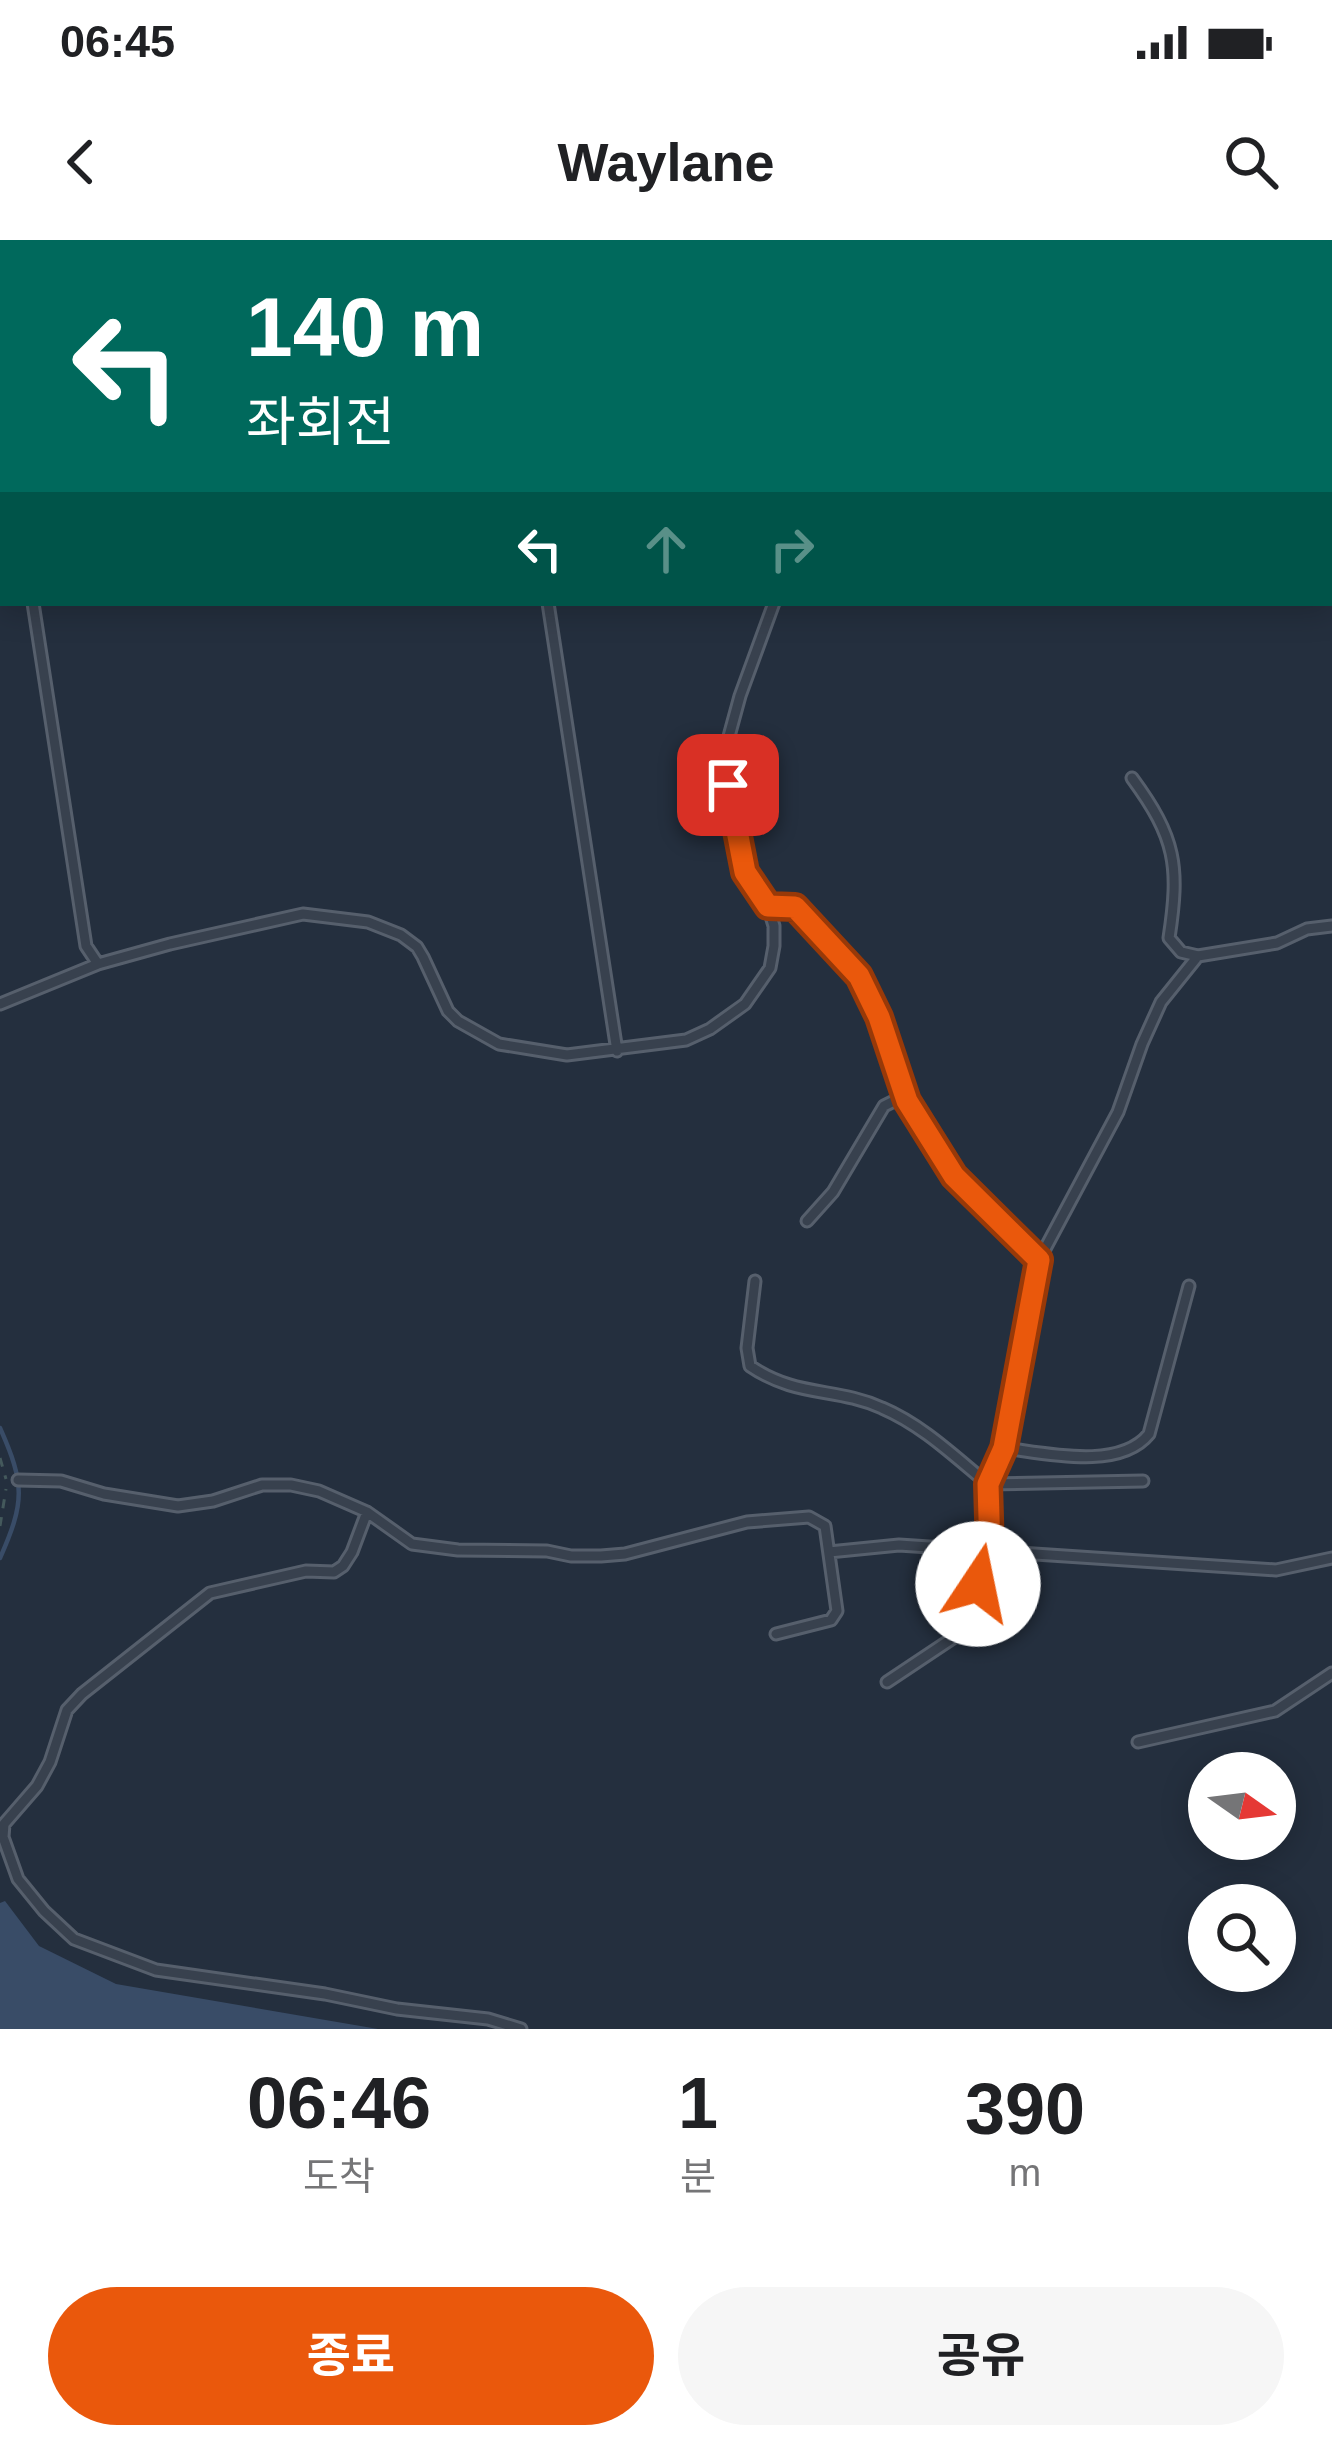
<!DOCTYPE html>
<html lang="ko">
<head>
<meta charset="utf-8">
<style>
  :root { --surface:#fff; --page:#f6f6f6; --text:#202124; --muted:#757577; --accent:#ea580c }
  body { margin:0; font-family:Helvetica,"Noto Sans KR",sans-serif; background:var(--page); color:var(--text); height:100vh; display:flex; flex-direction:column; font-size:45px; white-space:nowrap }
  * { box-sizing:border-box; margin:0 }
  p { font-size:39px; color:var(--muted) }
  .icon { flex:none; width:66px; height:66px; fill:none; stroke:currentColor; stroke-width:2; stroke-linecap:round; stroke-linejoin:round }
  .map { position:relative; height:1789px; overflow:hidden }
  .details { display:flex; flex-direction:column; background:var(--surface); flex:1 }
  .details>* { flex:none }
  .banner { position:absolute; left:0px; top:0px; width:1332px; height:366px; box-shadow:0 6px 30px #0003; background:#00695c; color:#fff; overflow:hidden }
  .needle { width:78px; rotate:104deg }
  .buttons { position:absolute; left:1188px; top:1512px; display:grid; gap:24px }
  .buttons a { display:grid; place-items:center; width:108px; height:108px; border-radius:50%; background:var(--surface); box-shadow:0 6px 30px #0003; font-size:60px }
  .pin { position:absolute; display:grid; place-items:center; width:102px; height:102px; color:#fff; margin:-51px; border-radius:24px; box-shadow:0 6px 18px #0006 }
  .me { position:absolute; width:132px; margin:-66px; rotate:11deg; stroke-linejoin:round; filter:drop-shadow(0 0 9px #0008) }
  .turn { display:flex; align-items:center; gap:42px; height:252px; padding:0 48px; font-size:54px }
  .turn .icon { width:156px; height:156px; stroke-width:2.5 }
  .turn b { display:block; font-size:84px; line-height:102px }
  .lanes { display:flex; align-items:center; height:114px; padding:0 48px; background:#0003; justify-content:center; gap:60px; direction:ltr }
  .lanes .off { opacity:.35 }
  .eta { display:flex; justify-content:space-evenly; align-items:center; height:204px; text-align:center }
  .eta b { font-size:72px; font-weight:700; line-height:84px }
  .button { display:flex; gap:24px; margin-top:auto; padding:24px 48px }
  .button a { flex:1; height:138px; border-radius:72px; background:var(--accent); color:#fff; font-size:48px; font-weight:700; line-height:138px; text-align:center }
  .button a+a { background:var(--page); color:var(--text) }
  .status { display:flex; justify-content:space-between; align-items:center; height:84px; padding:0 60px; background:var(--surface); direction:ltr }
  .status svg { height:33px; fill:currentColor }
  header { display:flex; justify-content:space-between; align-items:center; height:156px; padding:0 48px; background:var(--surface); font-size:54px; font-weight:700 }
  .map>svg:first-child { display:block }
</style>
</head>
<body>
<div class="status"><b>06:45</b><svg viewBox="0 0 49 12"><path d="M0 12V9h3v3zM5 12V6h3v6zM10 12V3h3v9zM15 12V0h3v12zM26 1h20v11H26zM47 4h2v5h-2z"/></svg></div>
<header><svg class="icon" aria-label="back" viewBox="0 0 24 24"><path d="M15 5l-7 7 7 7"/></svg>Waylane<svg class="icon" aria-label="search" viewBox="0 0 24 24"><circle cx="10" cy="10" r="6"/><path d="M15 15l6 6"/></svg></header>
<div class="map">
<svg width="1332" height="1789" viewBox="0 0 1332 1789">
  <rect width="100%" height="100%" fill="#242f3e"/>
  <!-- water -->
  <path fill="#394c67" d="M 5,1661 L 39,1706 L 116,1744 L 378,1789 L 0,1789 L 0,1663 Z"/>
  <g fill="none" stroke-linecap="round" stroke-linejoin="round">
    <!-- stream -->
    <path stroke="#394c67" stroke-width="4.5" d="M 927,3 L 946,0
      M 0,88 L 3,89
      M 0,216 L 3,213
      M 0,1188 C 25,1244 25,1262 0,1318"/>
    <!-- service casing -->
    <g stroke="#565f6c" stroke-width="15">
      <path id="service" d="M 979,0 L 980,3
        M 1192,0 L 1194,3
        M 1082,3 L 1096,0
        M 1329,222 L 1332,227
        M 0,245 L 3,242
        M 1329,299 L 1332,300
        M 33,363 L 86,706 L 98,724
        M 548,363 L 617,811
        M 1132,538 C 1176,598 1180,626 1169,698 L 1181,712 L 1198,716 L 1277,703 L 1307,689 L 1332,686
        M 768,666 L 795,667 L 859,736 L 879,777 L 907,861 L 954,936 L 1039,1020
        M 0,764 L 98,724 L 170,704 L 303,674 L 368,682 L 401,695 L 417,707 L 423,717 L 448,771 L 458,781 L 499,804 L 567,815 L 686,800 L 710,789 L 745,764 L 770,728 L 774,706 L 774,686 L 768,666 L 745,632 L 728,545 L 728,500 L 740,456 L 774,363
        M 807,981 L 833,952 L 884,866 L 892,862 L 907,861
        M 755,1041 L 747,1108 L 750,1126 C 797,1158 836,1147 882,1168 C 922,1185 954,1216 988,1244 L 990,1311 L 956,1396 L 887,1442
        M 1004,1208 C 1045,1213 1119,1231 1149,1194 L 1189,1046
        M 18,1240 L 61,1241 L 104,1254 L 178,1266 L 213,1261 L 262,1245 L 291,1245 L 319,1251 L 367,1272 L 412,1304 L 458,1310 L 547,1311 L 571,1316 L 601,1316 L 625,1314 L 747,1282 L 809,1277 L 825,1286 L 837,1371 L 831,1380 L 776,1394
        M 1143,1241 L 988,1244 L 1004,1208 L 1039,1020 L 1118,872 L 1142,804 L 1161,762 L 1198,716
        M 367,1272 L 352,1312 L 343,1326 L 334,1332 L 306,1331 L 210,1353 L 82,1454 L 67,1470 L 50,1522 L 37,1546 L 4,1584 L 3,1597 L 18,1639 L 44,1671 L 74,1699 L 156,1730 L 325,1754 L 397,1769 L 488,1779 L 521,1789
        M 829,1312 L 899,1305 L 1276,1330 L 1332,1318
        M 1138,1502 L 1275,1471 L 1332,1433"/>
    </g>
    <!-- path -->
    <path stroke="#44595c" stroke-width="3" stroke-dasharray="9 9" stroke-linecap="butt" d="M 592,3 L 610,0
      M 0,44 L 3,45
      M 0,123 L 3,124
      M 0,179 L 3,177
      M 0,1218 L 6,1239
      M 0,1286 L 6,1249"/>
    <!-- service -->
    <use href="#service" stroke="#38414e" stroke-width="9"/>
  </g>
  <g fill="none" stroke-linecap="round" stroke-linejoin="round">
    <!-- route casing -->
    <g stroke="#983908" stroke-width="30">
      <path id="route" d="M 728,545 L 745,632 L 768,666 L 795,667 L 859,736 L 879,777 L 907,861 L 954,936 L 1039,1020 L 1004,1208 L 988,1244 L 990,1311 L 978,1344"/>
    </g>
    <!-- route -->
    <use href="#route" stroke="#ea580c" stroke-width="21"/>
  </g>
</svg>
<div class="buttons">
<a><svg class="needle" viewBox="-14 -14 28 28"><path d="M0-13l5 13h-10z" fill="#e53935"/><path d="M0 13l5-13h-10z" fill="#757577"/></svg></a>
<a><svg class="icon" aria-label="search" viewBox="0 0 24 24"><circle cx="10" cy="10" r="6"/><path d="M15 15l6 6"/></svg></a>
</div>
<div class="pin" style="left:728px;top:545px;background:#d93025"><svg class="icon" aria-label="arrive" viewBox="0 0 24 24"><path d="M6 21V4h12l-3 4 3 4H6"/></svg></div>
<svg class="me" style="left:978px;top:1344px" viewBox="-20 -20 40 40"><circle r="19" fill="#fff"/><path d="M0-13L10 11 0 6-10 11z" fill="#ea580c"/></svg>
<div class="banner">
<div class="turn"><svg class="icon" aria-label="left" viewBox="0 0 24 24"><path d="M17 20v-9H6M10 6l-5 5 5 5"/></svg><div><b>140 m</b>좌회전</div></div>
<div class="lanes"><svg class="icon" aria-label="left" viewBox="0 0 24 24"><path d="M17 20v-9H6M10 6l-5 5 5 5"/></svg><svg class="icon off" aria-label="ahead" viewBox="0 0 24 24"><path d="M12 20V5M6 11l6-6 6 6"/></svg><svg class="icon off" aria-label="right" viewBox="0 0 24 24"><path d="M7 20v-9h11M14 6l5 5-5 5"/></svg></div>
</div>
</div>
<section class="details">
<div class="eta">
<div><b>06:46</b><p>도착</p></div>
<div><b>1</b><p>분</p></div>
<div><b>390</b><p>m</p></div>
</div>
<div class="button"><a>종료</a><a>공유</a></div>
</section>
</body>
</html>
